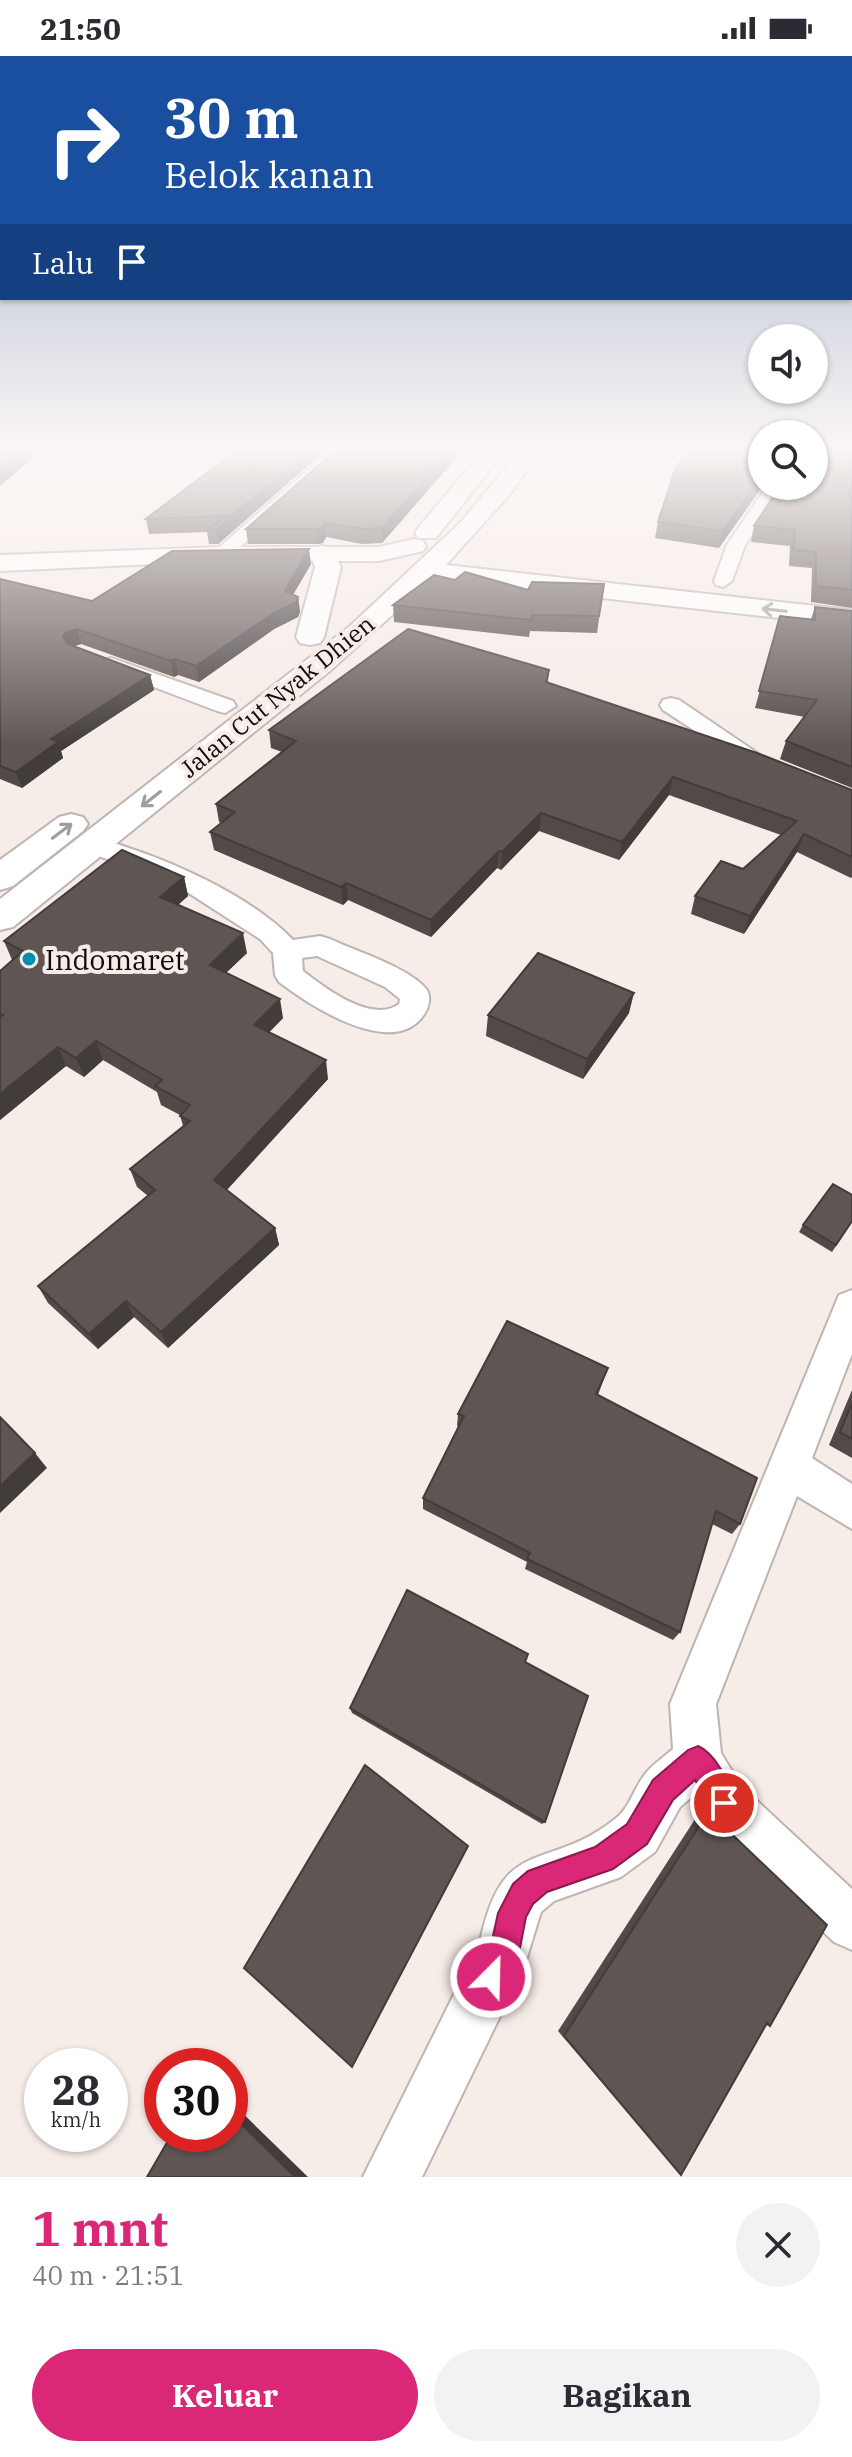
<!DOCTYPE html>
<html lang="id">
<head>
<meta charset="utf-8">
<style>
  :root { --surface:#fff; --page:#f2f2f3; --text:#2b2b33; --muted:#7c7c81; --accent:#db2777 }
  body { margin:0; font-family:"IBM Plex Serif",serif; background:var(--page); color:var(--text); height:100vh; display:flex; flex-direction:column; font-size:30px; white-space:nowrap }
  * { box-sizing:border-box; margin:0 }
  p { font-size:26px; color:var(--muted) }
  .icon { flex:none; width:44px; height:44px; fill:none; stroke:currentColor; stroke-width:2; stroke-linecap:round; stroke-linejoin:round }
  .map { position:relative; height:2121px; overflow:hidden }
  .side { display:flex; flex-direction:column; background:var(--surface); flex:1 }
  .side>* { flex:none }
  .guide { position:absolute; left:0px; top:0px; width:852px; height:244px; box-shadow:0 2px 6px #0004; background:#1a4fa0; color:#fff; overflow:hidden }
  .buttons { position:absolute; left:748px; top:268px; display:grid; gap:16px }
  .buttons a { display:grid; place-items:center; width:80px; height:80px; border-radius:50%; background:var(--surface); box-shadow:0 2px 6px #0004; font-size:40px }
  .speed { position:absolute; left:24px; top:1992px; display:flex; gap:16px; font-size:40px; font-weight:700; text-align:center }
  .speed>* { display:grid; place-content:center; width:104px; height:104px; border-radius:50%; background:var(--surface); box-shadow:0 2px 6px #0004; line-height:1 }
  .speed small { font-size:20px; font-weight:400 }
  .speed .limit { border:12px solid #d22; background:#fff; color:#111 }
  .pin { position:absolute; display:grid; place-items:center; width:68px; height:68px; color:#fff; margin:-34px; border:4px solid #fff; border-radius:50%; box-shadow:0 2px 8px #0007 }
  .me { position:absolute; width:88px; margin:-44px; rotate:23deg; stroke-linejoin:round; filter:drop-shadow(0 0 6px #0008) }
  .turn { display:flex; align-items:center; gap:28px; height:168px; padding:0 32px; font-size:36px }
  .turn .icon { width:104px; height:104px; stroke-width:2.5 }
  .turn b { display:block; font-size:56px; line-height:68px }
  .then { display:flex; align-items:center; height:76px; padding:0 32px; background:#0003; gap:16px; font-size:30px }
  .round { display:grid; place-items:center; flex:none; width:84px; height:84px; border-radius:42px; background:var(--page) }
  .summary { display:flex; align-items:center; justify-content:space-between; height:136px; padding:0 32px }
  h1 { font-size:48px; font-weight:800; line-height:60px; color:var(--accent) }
  .action { display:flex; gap:16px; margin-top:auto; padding:16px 32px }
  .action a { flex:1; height:92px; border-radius:48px; background:var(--accent); color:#fff; font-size:32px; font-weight:800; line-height:92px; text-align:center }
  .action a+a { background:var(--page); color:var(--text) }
  .status { display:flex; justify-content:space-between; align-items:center; height:56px; padding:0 40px; background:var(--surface); direction:ltr }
  .status svg { height:22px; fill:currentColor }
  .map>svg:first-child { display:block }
</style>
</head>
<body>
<div class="status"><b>21:50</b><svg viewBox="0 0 49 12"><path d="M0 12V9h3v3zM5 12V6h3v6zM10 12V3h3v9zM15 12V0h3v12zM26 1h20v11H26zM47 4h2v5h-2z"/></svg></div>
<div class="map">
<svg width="852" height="2121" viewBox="0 0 852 2121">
  <rect width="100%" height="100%" fill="#f6ece8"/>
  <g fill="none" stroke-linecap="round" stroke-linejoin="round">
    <!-- minor casing -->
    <g stroke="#beb4b1" stroke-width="4">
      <path id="minor" d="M 330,395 L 347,395 L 228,502 L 216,502 L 213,498 L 216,494 Z
        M 767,430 L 783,430 L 745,489 L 732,525 L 723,531 L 716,529 L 714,525 L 727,489 Z
        M 111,602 L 233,645 L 236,650 L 225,657 L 217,655 L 104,612 L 101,608 L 104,604 Z
        M 671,642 L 679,644 L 772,707 L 768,712 L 752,712 L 663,654 L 660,649 L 663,644 Z
        M 93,781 C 157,798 247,836 293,884 L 320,880 L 330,883 C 355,895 411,912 427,934 C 431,941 429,951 425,957 C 395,1006 309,949 279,926 L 275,919 L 273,897 L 260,883 L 170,825 L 84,795 L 80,789 L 84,783 ZM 317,900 L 385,931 L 400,943 L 399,948 C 372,968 325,932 303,915 L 302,902 Z
        M 852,1234 L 852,1298 L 812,1402 L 852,1428 L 852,1473 L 797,1440 L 716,1648 L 721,1697 L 741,1730 L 852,1833 L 852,1894 L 834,1886 L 707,1764 L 693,1740 L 680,1751 L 655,1796 L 621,1821 L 554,1845 L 541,1856 L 524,1911 L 422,2121 L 363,2121 L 480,1886 C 503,1776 546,1818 615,1763 C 630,1752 634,1731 646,1717 C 653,1708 664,1701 673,1693 L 670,1648 L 834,1251 L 839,1239 Z"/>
    </g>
    <!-- secondary casing -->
    <g stroke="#beb4b1" stroke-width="4">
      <path id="secondary" d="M 414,483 L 423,485 L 426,490 L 423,495 L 379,505 L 222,505 L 0,515 L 0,499 L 222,491 L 379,491 Z"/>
    </g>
    <!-- trunk casing -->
    <g stroke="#beb4b1" stroke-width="4">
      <path id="trunk" d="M 483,395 L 505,395 L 436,482 L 418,482 L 415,477 L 418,472 Z
        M 520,395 L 542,395 L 509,439 L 446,509 L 852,554 L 852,570 L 432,523 L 331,614 L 13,871 L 0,874 L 0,843 L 350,570 L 460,467 Z
        M 322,490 L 331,492 L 341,511 L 324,581 L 320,587 L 310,589 L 300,587 L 296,581 L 315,511 L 310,497 L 313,492 Z
        M 71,758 L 83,761 L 88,768 L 83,775 L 13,830 L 0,834 L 0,804 L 59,761 Z"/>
    </g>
    <!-- minor -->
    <use href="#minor" fill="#fff" fill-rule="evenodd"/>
    <!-- secondary -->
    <use href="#secondary" fill="#fff" fill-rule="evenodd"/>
    <!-- trunk -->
    <use href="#trunk" fill="#fff" fill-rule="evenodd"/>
  </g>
  <!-- wall -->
  <path fill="#524a48" d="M 326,394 L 218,488 L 209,488 L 207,476 L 149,478 L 146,463 Z
    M 336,394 L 463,394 L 382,487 L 362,488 L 326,481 L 323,487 L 317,488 L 248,488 L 246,473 Z
    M 762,394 L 719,492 L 655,482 L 658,466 Z
    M 851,440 L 852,440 L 852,552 L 811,546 L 812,512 L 789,510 L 790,490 L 751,486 L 754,470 Z
    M 311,508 L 293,539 L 298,541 L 300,556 L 298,561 L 274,573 L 199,626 L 178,619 L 174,621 L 81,588 L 74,590 L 150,619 L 154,634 L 61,695 L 63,702 L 22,732 L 0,723 L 0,523 L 92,545 Z
    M 455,524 L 528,534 L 604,528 L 597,577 L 530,575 L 529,581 L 394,566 L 393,549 Z
    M 815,551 L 852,556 L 852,732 L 780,703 L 786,685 L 805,661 L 755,652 L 780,560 L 811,563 Z
    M 549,614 L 548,626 L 852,734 L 852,821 L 851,822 L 797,796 L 744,878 L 691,858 L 695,840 L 743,813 L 781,779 L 669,739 L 619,804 L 539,775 L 501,814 L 497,812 L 431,881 L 348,844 L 343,849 L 214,794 L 210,776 L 221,767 L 219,766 L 216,748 L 282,696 L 271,692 L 269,674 Z
    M 184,821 L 188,840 L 178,849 L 247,897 L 226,917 L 283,962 L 269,976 L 328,1023 L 227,1134 L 275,1172 L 279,1189 L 168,1292 L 134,1261 L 98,1293 L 48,1247 L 38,1230 L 148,1140 L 137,1131 L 130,1113 L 183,1070 L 180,1059 L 161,1049 L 157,1036 L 103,1004 L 84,1021 L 66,1010 L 0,1064 L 0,915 L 12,904 L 4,885 Z
    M 629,957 L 583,1023 L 486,980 L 488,959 Z
    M 852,1166 L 832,1196 L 799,1176 L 803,1169 Z
    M 608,1312 L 598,1339 L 740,1468 L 732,1478 L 712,1468 L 680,1576 L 673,1584 L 525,1513 L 527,1506 L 423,1453 L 423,1442 L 459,1370 L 457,1370 L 458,1358 Z
    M 852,1334 L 852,1402 L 829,1389 Z
    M 525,1606 L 545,1766 L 542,1768 L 352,1657 L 350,1652 Z
    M 710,1753 L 770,1970 L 765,1969 L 681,2119 L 558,1975 L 699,1757 Z"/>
  <!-- shaded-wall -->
  <path fill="#423c3b" d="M 22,394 L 43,394 L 0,430 L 0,412 Z
    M 309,394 L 326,394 L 218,488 L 216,473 Z
    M 451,394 L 463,394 L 382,487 L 382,472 Z
    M 762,421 L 762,430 L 763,430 L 719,492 L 722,475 Z
    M 325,467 L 326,481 L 323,487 L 317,488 L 316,473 Z
    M 309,493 L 311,508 L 286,550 L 285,535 Z
    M 298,541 L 300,556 L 298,561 L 274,573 L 199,626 L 196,610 Z
    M 77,573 L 81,588 L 71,591 L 63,581 L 66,576 Z
    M 175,603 L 178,619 L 174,621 L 171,605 Z
    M 150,619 L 154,634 L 61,695 L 63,702 L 22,732 L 16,716 L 51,683 Z
    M 673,721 L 669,739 L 619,804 L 622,786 Z
    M 541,757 L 539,775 L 501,814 L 502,796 Z
    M 804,778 L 797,796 L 744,878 L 750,860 Z
    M 499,795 L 497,812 L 431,881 L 431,864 Z
    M 184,821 L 188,840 L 165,860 L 160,841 Z
    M 346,827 L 348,844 L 343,849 L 341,831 Z
    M 243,877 L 247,897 L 214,928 L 210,909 Z
    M 634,937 L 629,957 L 583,1023 L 587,1003 Z
    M 280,943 L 283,962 L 258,988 L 254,969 Z
    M 96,985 L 103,1004 L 84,1021 L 76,1002 Z
    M 58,991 L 66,1010 L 0,1064 L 0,1038 Z
    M 326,1004 L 328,1023 L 219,1142 L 214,1124 Z
    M 275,1172 L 279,1189 L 168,1292 L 161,1276 Z
    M 126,1245 L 134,1261 L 98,1293 L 89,1278 Z
    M 35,1397 L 47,1412 L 0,1457 L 0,1430 Z
    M 230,2045 L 308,2121 L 295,2121 L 230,2057 Z"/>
  <!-- building -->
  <path fill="#5f5654" stroke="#423c3b" stroke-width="2" d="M 0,394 L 22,394 L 0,412 Z
    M 237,394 L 309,394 L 216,473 L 206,474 L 228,460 L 146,463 Z
    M 336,394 L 451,394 L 382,472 L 361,473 L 325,467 L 322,472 L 316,473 L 246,473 Z
    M 688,394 L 762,394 L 762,421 L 722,475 L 658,466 L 675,414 Z
    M 814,394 L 852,394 L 852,433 L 850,440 L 852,440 L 852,534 L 816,530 L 816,496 L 793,494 L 795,474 L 754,470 L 780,430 L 814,430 Z
    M 309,493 L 285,535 L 298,541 L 297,546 L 272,558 L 196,610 L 175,603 L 171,605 L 77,573 L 66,576 L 63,581 L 68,588 L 150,619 L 51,683 L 58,686 L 16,716 L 0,710 L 0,523 L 92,545 L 172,495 Z
    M 465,516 L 528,534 L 532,526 L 604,528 L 599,560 L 532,559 L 531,564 L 393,549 L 434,519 L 455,524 Z
    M 815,551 L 852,555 L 852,711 L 786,685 L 817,644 L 759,635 L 780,560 L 815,564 Z
    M 408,573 L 549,614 L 546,626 L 757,697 L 852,734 L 852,801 L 804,778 L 750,860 L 695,840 L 721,805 L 743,813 L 797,765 L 673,721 L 622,786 L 541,757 L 502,796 L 499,795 L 431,864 L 346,827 L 341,831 L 210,776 L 235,756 L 216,748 L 296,685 L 269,674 Z
    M 122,794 L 184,821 L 160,841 L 243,877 L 210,909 L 280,943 L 254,969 L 326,1004 L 214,1124 L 275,1172 L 161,1276 L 126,1245 L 89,1278 L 38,1230 L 155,1134 L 130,1113 L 190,1065 L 180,1060 L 190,1049 L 155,1030 L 162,1024 L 96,985 L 76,1002 L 58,991 L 0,1038 L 0,961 L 3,959 L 0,957 L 0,915 L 23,895 L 4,885 Z
    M 538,897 L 634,937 L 587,1003 L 488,959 Z
    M 833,1128 L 852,1139 L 852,1165 L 836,1189 L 803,1169 Z
    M 507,1265 L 608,1312 L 596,1338 L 757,1422 L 740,1468 L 716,1455 L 680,1576 L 527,1503 L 530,1497 L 423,1442 L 464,1360 L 458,1358 Z
    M 852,1347 L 852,1383 L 840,1376 Z
    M 0,1361 L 35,1397 L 0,1430 Z
    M 407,1534 L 528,1598 L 525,1606 L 588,1640 L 545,1766 L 350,1652 Z
    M 365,1709 L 468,1790 L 352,2011 L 244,1912 Z
    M 710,1753 L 716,1763 L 827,1869 L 770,1970 L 767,1967 L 681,2119 L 564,1980 Z
    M 230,2057 L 295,2121 L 147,2121 L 172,2078 L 230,2078 Z"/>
  <!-- one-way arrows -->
  <defs><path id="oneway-shaft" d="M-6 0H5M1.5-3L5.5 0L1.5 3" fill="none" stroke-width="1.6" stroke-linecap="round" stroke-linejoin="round" transform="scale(2)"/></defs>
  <g stroke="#9f9e9d">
    <use href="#oneway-shaft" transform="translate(774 554) rotate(-174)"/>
    <use href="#oneway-shaft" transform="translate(151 743) rotate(142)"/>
    <use href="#oneway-shaft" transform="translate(62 775) rotate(-37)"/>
  </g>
  <!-- sky -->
  <linearGradient id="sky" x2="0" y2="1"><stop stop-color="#95a9c3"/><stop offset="0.57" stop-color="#fbf6f5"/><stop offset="1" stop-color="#fbf6f5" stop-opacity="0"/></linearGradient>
  <rect width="852" height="691" fill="url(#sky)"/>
  <!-- route -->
  <path fill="#db2777" stroke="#8e194d" stroke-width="2" d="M 698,1690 C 716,1697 730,1729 738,1747 L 734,1757 L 724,1761 L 714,1757 L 695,1724 L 673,1744 L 647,1788 L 613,1813 L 547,1836 L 533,1848 L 526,1861 L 520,1892 L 501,1932 L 491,1936 L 480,1932 L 476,1921 L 491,1889 L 498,1857 L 513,1828 L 528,1815 L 595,1791 L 627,1768 L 653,1724 L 688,1694 Z"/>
  <!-- markers -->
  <circle fill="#008eaa" stroke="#f6ece8" stroke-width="3" cx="29" cy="903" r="8"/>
  <g text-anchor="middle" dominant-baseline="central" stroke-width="8" stroke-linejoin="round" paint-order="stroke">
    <!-- far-street labels -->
    <g font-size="24" fill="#100c0b" stroke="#f6ece8">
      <text transform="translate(277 640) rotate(-39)">Jalan Cut Nyak Dhien</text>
    </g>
    <!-- poi labels -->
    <g font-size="28" fill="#100c0b" stroke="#f6ece8" text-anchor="start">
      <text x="45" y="903">Indomaret</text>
    </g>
  </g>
</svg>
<div class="buttons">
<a><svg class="icon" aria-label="sound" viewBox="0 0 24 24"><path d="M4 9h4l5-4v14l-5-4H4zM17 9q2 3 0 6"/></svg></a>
<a><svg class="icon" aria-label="search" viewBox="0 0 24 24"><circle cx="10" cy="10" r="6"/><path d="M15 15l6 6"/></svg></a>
</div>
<div class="speed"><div>28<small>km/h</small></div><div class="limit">30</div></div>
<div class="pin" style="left:724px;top:1747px;background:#d93025"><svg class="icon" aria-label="arrive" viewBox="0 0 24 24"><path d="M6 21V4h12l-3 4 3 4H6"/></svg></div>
<svg class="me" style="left:491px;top:1921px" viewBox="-20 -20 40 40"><circle r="17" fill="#db2777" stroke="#fff" stroke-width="3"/><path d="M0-11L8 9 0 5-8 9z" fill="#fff"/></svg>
<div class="guide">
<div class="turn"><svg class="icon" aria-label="right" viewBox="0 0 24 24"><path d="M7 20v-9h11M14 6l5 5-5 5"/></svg><div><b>30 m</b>Belok kanan</div></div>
<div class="then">Lalu<svg class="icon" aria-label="arrive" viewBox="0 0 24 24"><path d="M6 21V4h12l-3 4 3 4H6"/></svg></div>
</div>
</div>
<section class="side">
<div class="summary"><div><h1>1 mnt</h1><p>40 m · 21:51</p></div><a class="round"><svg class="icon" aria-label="close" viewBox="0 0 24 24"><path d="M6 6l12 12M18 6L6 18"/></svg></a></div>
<div class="action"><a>Keluar</a><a>Bagikan</a></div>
</section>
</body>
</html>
